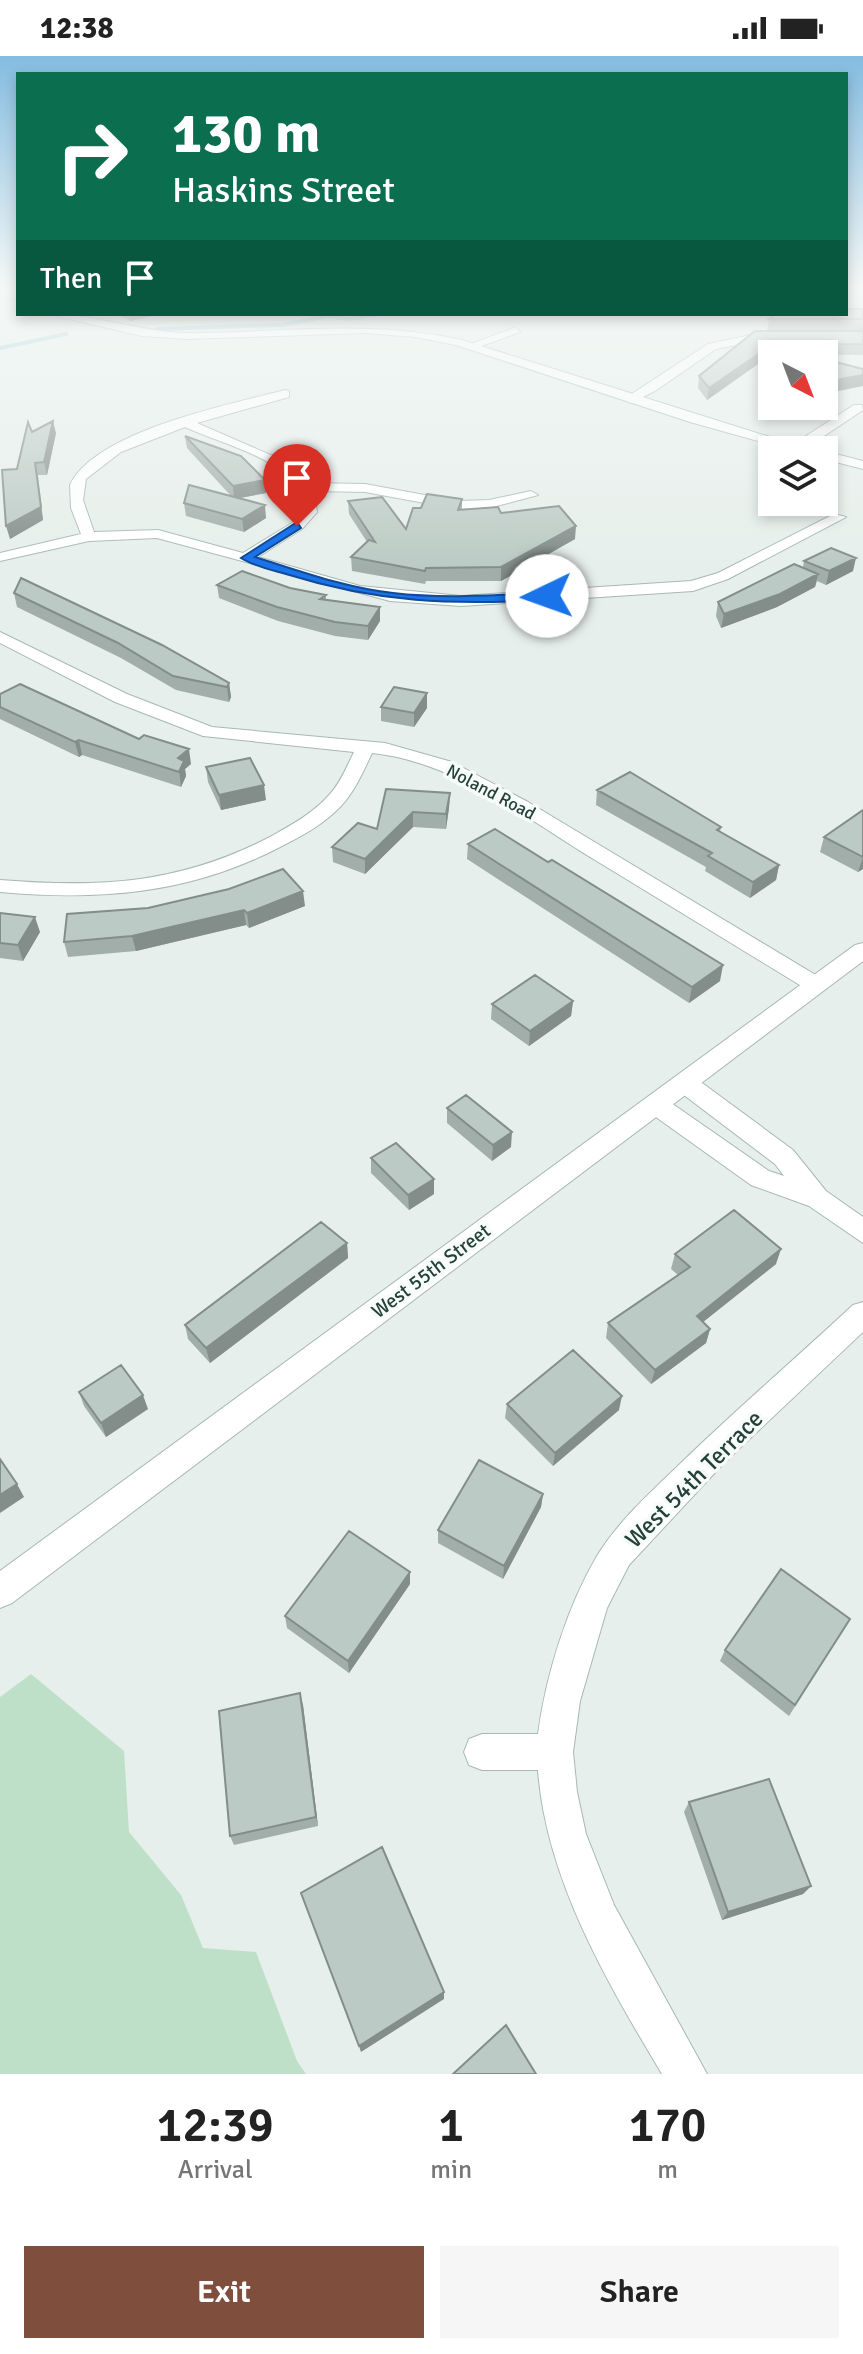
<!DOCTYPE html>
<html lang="en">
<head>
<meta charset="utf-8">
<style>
  :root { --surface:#fff; --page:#f6f6f6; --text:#222; --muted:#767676; --accent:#804e3d }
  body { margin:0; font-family:Signika,sans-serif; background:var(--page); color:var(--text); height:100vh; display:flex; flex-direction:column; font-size:30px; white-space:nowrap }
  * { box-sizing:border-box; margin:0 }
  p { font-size:26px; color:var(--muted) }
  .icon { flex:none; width:44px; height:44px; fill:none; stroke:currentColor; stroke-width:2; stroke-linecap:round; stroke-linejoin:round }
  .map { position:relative; height:2018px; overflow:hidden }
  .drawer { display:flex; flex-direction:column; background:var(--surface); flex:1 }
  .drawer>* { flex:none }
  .banner { position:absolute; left:16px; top:16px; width:832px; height:244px; border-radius:0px; box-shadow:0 4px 12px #0003; background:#0b6e4f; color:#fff; overflow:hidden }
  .needle { width:52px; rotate:138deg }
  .tools { position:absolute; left:758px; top:284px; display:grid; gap:16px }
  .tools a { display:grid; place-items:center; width:80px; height:80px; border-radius:0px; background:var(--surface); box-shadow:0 4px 12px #0003; font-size:40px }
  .pin { position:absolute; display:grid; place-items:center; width:68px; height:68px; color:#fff; margin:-82px -34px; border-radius:50% 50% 50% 0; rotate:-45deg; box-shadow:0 0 8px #0007 }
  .pin .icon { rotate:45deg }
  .me { position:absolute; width:88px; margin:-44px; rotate:267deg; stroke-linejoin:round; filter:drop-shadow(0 0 6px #0008) }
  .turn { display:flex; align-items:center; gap:28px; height:168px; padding:0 24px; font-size:36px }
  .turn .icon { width:104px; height:104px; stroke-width:2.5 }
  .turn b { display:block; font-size:56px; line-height:68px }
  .then { display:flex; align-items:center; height:76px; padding:0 24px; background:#0003; gap:16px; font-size:30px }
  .eta { display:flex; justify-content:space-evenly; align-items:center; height:136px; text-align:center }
  .eta b { font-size:48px; font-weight:600; line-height:56px }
  .button { display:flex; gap:16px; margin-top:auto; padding:16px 24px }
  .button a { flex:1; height:92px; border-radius:0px; background:var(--accent); color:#fff; font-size:32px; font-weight:600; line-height:92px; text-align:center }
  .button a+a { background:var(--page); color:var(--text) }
  .status { display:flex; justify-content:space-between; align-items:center; height:56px; padding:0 40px; background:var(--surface); direction:ltr }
  .status svg { height:22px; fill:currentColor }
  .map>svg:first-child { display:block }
</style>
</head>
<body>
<div class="status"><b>12:38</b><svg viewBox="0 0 49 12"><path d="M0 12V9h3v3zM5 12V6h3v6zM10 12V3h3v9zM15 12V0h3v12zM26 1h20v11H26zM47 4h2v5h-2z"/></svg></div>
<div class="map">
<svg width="863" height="2018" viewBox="0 0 863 2018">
  <rect width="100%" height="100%" fill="#e6efeb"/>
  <!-- green -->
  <path fill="#bfe0c8" d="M 31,1618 L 124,1695 L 129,1776 L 181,1839 L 203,1892 L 256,1896 L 297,2005 L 306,2018 L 0,2018 L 0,1641 Z"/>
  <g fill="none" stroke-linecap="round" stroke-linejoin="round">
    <!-- stream -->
    <path stroke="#8ec9d4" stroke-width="4" d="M 157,273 L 283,269 L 328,260 L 349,263 L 378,258
      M 0,292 L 66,278"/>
    <!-- minor casing -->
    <g stroke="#a8b8b2" stroke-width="2">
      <path id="minor" d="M 516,271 L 520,276 L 476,292 L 466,290 Z
        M 760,277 L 783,280 L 716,293 L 655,335 L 630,347 L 624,343 L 708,288 Z
        M 285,334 L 289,335 L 289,341 L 197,367 L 289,407 L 310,427 L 365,428 L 457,445 L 489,444 L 531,435 L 538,439 L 489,452 L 457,453 L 365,436 L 314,435 L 317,456 L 302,473 L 258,501 L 360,530 L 461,540 L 691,525 L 718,517 L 834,458 L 846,461 L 728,523 L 693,535 L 461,550 L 390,545 L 157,482 L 89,485 L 0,505 L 0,497 L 81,478 L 71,452 L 70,429 C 95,375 231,348 285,334 ZM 185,371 C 227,391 295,402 305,452 L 292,467 L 243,497 L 158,474 L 94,476 L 83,444 L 86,423 L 121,396 Z
        M 854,349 L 862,349 L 863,354 L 803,394 L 792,394 L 792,389 Z
        M 0,576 L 127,638 L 212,671 L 385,687 L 452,706 L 528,746 L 824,924 L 827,929 L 816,937 L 808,934 C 737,891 666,847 595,804 C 528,763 453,705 372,697 C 363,716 355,735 341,750 C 324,768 302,780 280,791 C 190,838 100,845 0,836 L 0,824 C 100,832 179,828 270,781 C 291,769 314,757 330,738 C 341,726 347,710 354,696 L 203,680 L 115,646 L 0,587 Z
        M 685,1018 L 694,1021 L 793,1094 L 826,1135 L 863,1161 L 863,1187 L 809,1150 L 751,1129 L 646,1054 L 643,1048 L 646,1042 L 664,1042 L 769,1115 L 784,1120 L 775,1108 L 676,1033 L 673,1027 L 676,1021 Z
        M 863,1246 L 863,1276 L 723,1408 L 629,1509 L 607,1552 L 580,1645 L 573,1696 L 577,1736 L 586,1778 L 614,1849 L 707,2018 L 662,2018 C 607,1926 546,1823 538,1714 L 482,1714 L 469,1709 L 464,1696 L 469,1683 L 482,1678 L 538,1678 C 546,1619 567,1551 597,1500 C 619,1464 653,1434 683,1405 C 738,1352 796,1302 853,1249 Z"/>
    </g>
    <!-- tertiary casing -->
    <g stroke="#a8b8b2" stroke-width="2">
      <path id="tertiary" d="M 863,887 L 863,905 L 12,1547 L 0,1552 L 0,1515 L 855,889 Z"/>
    </g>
    <!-- secondary casing -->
    <g stroke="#a4bbb3" stroke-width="2">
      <path id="secondary" d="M 0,231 L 18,238 L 18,245 L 0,238 Z
        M 48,258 C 95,258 140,276 187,277 C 280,277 370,263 462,284 L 811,394 L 790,394 L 690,366 L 456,289 L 415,281 L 366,277 L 186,283 L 142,280 Z
        M 824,395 L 863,405 L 863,413 L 824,403 Z"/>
    </g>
    <!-- minor -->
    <use href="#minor" fill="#fff" fill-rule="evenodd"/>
    <!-- tertiary -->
    <use href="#tertiary" fill="#fff" fill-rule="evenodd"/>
    <!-- secondary -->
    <use href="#secondary" fill="#fff" fill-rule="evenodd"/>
  </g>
  <!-- wall -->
  <path fill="#a1aea9" d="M 863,253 L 863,274 L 767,274 L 769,263 Z
    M 116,258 L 161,258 L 130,265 Z
    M 755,275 L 863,275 L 863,299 L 772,298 L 772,316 L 758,308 L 707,344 L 698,332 L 699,320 Z
    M 32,376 L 56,377 L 47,419 L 38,419 L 43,464 L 10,483 L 17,413 Z
    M 185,380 L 265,424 L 266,437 L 240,442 L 266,462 L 244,476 L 186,460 L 184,447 L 231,440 L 187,392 Z
    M 462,443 L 462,454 L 501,457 L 575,483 L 501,525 L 426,525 L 425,528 L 352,515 L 351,501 L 367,486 L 349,458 L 348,445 L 406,473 L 421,452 Z
    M 804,505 L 853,515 L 826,529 L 817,525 L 815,531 L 777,551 L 721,572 L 716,560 L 718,546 L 803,511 Z
    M 217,529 L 290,532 L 326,539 L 326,544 L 380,551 L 380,565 L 368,584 L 335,580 L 278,565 L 219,542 Z
    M 14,537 L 229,627 L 231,641 L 229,646 L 176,634 L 121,602 L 17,551 Z
    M 427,637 L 427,652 L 414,671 L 381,665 L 381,651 Z
    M 0,638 L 191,708 L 185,713 L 186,720 L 181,731 L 82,699 L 79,701 L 0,663 Z
    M 206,711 L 266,744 L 221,754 L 208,726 Z
    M 597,734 L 721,771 L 720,776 L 779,809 L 776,824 L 750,842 L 705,815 L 706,811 L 596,749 Z
    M 450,737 L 449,752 L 446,773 L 413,771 L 365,818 L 333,806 L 332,791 L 377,773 Z
    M 863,754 L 863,813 L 858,816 L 820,796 L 824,781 Z
    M 468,788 L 720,925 L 689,947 L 467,803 Z
    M 305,850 L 249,872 L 246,869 L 136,895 L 68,901 L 64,886 L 67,858 Z
    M 0,857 L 40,876 L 23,905 L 0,902 Z
    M 573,945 L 571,960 L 529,990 L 491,963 L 492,948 Z
    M 447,1052 L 511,1091 L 492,1105 L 447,1067 Z
    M 371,1102 L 434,1138 L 409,1154 L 371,1117 Z
    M 347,1187 L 348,1202 L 210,1307 L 188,1283 L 185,1269 Z
    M 675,1198 L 776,1208 L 703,1266 L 710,1273 L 706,1287 L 651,1328 L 606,1282 L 608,1267 L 678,1219 L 671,1213 Z
    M 79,1336 L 148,1353 L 106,1381 L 84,1350 Z
    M 507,1348 L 619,1354 L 553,1410 L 505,1362 Z
    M 543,1438 L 541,1451 L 503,1523 L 438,1487 L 438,1474 Z
    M 410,1528 L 349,1617 L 287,1572 L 285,1560 Z
    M 850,1563 L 789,1660 L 720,1605 L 725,1594 Z
    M 303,1649 L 318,1770 L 234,1789 L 230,1780 Z
    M 689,1746 L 811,1830 L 803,1838 L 722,1864 L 684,1756 Z"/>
  <!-- shaded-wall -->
  <path fill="#838d89" d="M 129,258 L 161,258 L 130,265 Z
    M 760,297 L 758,308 L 707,344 L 709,332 Z
    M 863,319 L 863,330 L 824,338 L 824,326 Z
    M 53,365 L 56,377 L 47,419 L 44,406 Z
    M 35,407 L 43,464 L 10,483 L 6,470 Z
    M 265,424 L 266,437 L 234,443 L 233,430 Z
    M 265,449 L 266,462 L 244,476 L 242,463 Z
    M 576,470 L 575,483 L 501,525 L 501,511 Z
    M 856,502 L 853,515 L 826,529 L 829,515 Z
    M 818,518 L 815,531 L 777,551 L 721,572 L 724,558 Z
    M 380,551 L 380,565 L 368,584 L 368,570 Z
    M 229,627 L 231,641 L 229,646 L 227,631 Z
    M 427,637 L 427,652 L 414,671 L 414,657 Z
    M 79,684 L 82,699 L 79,701 L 75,686 Z
    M 189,693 L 191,708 L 185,713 L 186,720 L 181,731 L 178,702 Z
    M 264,729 L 266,744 L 221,754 L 219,739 Z
    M 450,737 L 449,752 L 446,773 L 446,758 Z
    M 413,756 L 413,771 L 365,818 L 365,803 Z
    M 863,801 L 863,813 L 858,816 Z
    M 779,809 L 776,824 L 750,842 L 753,826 Z
    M 303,835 L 305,850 L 249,872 L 247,857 Z
    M 244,854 L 246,869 L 136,895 L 132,880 Z
    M 35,861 L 40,876 L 23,905 L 18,889 Z
    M 723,909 L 720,925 L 689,947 L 692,931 Z
    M 573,945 L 571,960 L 529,990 L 530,975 Z
    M 512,1076 L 511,1091 L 492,1105 L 493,1089 Z
    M 434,1123 L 434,1138 L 409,1154 L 408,1139 Z
    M 347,1187 L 348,1202 L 210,1307 L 206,1292 Z
    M 781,1193 L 776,1208 L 693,1274 L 697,1260 Z
    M 710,1273 L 706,1287 L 651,1328 L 655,1314 Z
    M 143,1339 L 148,1353 L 106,1381 L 101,1367 Z
    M 622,1340 L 619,1354 L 553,1410 L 555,1397 Z
    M 17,1428 L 24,1441 L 0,1457 L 0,1439 Z
    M 543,1438 L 541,1451 L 503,1523 L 504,1510 Z
    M 410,1516 L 410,1528 L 349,1617 L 348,1605 Z
    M 300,1637 L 303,1649 L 318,1770 L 316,1761 Z
    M 811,1830 L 803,1838 L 722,1864 L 728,1856 Z
    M 444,1936 L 444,1943 L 361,1996 L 359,1990 Z"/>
  <!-- building -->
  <path fill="#bbcac4" stroke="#838d89" stroke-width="2" d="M 846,253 L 863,253 L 863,263 L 769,263 L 776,258 L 846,258 Z
    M 755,275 L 863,275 L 863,288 L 779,289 L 779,292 L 804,298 L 772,298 L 772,303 L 760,297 L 709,332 L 699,320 Z
    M 824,303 L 863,313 L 863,319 L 824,326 Z
    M 53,365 L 44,406 L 35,407 L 41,451 L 6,470 L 2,414 L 17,413 L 28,366 L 32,376 Z
    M 185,380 L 241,400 L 265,424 L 233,430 Z
    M 189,429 L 265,449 L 242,463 L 184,447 Z
    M 427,438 L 462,443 L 458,454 L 498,451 L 501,457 L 559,450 L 576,470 L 501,511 L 426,512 L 425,515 L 351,501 L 369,484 L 375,486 L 348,445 L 382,441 L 406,473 L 413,452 L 421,452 Z
    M 831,492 L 856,502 L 829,515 L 804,505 Z
    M 794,508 L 818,518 L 780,538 L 724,558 L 718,546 Z
    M 242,515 L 290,532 L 326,539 L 320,543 L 380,551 L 368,570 L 335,566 L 277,551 L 217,529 Z
    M 21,522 L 162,589 L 229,627 L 227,631 L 173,620 L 118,587 L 14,537 Z
    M 20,628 L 139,683 L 144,679 L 189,693 L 178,702 L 184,705 L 179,716 L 79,684 L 75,686 L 0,651 L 0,638 Z
    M 394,631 L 427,637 L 414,657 L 381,651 Z
    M 250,702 L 264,729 L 219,739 L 206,711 Z
    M 630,716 L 721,771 L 717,774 L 779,809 L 753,826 L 708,800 L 712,797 L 597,734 Z
    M 386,733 L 450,737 L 446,758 L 413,756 L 365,803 L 332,791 L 358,767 L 377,773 Z
    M 863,754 L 863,801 L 824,781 Z
    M 495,773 L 548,806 L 552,804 L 723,909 L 692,931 L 468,788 Z
    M 283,813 L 303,835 L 247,857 L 244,854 L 132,880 L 64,886 L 67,858 L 148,852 L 229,833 Z
    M 0,857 L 35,861 L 18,889 L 0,887 Z
    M 535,919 L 573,945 L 530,975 L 492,948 Z
    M 466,1039 L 512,1076 L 493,1089 L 447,1052 Z
    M 396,1087 L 434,1123 L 408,1139 L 371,1102 Z
    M 734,1154 L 781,1193 L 697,1260 L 710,1273 L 655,1314 L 608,1267 L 690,1211 L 675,1198 Z
    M 321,1166 L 347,1187 L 206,1292 L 185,1269 Z
    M 573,1294 L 622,1340 L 555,1397 L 507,1348 Z
    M 121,1309 L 143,1339 L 101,1367 L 79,1336 Z
    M 0,1403 L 17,1428 L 0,1439 Z
    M 479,1404 L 543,1438 L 504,1510 L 438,1474 Z
    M 349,1475 L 410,1516 L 348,1605 L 285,1560 Z
    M 781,1513 L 850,1563 L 795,1649 L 725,1594 Z
    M 300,1637 L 316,1761 L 230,1780 L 219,1655 Z
    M 769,1723 L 811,1830 L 728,1856 L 689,1746 Z
    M 382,1791 L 444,1936 L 359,1990 L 301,1837 Z
    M 506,1969 L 536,2018 L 453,2018 Z"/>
  <!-- sky -->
  <linearGradient id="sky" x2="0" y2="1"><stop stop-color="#84bce0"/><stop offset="0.45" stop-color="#f4f8f6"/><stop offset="1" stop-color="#f4f8f6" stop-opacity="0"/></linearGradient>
  <rect width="863" height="513" fill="url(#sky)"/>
  <!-- route -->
  <path fill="#1a73e8" stroke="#114b97" stroke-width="2" d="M 297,466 L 301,472 L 255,501 C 300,515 346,532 393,537 C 444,543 496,539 547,537 L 553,540 L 547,544 C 451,549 379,547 286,518 C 272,514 253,510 241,502 Z"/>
  <g text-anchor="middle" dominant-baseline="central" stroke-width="7" stroke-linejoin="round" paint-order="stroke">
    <!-- far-street labels -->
    <g font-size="18" fill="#24423a" stroke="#f7fbf9">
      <text transform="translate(491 736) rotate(28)">Noland Road</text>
    </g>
    <!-- street labels -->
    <g font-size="20" fill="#24423a" stroke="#f7fbf9">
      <text transform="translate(431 1215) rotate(-37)">West 55th Street</text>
    </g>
    <!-- near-street labels -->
    <g font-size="24" fill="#24423a" stroke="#f7fbf9">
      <text transform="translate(694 1423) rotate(-45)">West 54th Terrace</text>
    </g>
  </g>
</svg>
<div class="tools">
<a><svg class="needle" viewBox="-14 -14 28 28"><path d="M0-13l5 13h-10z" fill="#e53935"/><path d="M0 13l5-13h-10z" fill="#767676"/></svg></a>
<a><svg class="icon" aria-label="layers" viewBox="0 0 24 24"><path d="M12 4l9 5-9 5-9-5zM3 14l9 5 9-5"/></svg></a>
</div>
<div class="pin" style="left:297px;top:470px;background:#d93025"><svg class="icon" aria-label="arrive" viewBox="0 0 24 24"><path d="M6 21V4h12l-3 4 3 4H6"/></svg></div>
<svg class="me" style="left:547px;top:540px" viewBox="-20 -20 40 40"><circle r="19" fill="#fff"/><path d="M0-13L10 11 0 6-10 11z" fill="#1a73e8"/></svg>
<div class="banner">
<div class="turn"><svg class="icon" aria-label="right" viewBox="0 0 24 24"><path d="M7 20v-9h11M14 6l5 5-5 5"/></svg><div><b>130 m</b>Haskins Street</div></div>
<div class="then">Then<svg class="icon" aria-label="arrive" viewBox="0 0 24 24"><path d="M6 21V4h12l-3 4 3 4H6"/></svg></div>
</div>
</div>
<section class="drawer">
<div class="eta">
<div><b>12:39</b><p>Arrival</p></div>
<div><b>1</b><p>min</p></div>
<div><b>170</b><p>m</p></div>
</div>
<div class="button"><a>Exit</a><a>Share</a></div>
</section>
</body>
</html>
